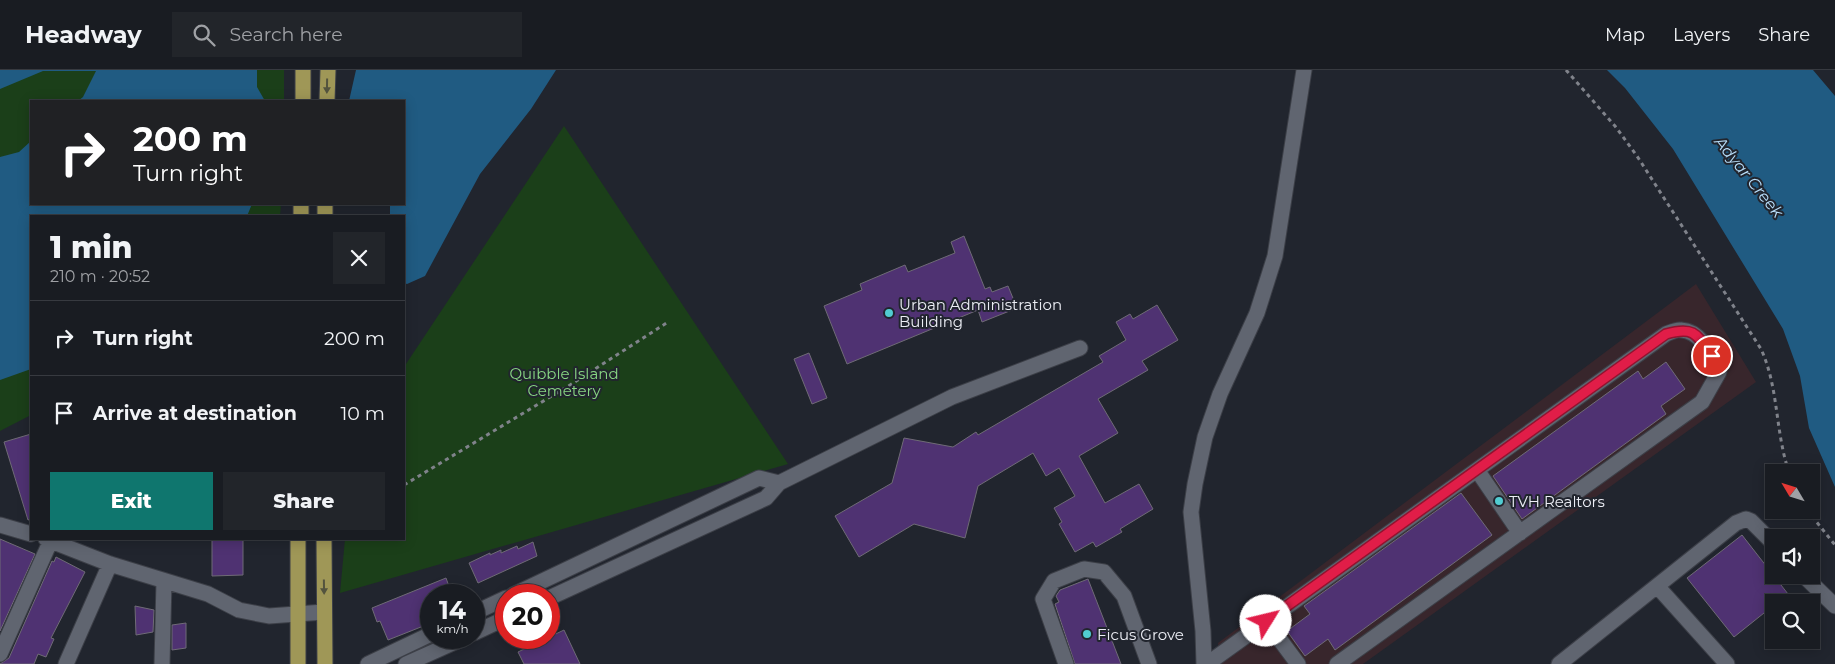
<!DOCTYPE html>
<html lang="en">
<head>
<meta charset="utf-8">
<style>
  :root { --surface:#191c22; --page:#22252a; --text:#f1f3f6; --muted:#9fa1a5; --line:#373a40; --accent:#0f766e }
  body { margin:0; font-family:Montserrat,sans-serif; background:var(--page); color:var(--text); height:100vh; display:flex; flex-direction:column; font-size:19px; white-space:nowrap }
  * { box-sizing:border-box; margin:0 }
  p { font-size:16px; color:var(--muted) }
  .icon { flex:none; width:28px; height:28px; fill:none; stroke:currentColor; stroke-width:2; stroke-linecap:round; stroke-linejoin:round }
  .map { position:relative; flex:1; overflow:hidden }
  .side { position:absolute; left:30px; top:145px; width:375px; height:325px; display:flex; flex-direction:column; background:var(--surface); border-radius:0px; box-shadow:0 2px 12px #0003,0 0 0 1px var(--line) }
  .side>* { flex:none }
  .hud { position:absolute; left:30px; top:30px; width:375px; height:105px; border-radius:0px; box-shadow:0 2px 12px #0003,0 0 0 1px var(--line); background:#202124; color:#fff; overflow:hidden }
  .needle { width:32px; rotate:308deg }
  .tools { position:absolute; left:1765px; top:394px; display:grid; gap:10px }
  .tools a { display:grid; place-items:center; width:55px; height:55px; border-radius:0px; background:var(--surface); box-shadow:0 2px 12px #0003,0 0 0 1px var(--line); font-size:25px }
  .speed { position:absolute; left:420px; top:514px; display:flex; gap:10px; font-size:25px; font-weight:700; text-align:center }
  .speed>* { display:grid; place-content:center; width:65px; height:65px; border-radius:50%; background:var(--surface); box-shadow:0 2px 12px #0003,0 0 0 1px var(--line); line-height:1 }
  .speed small { font-size:12px; font-weight:400 }
  .speed .limit { border:8px solid #d22; background:#fff; color:#111 }
  .pin { position:absolute; display:grid; place-items:center; width:42px; height:42px; color:#fff; margin:-21px; border:2px solid #fff; border-radius:50%; box-shadow:0 1px 5px #0007 }
  .me { position:absolute; width:55px; margin:-28px; rotate:54deg; stroke-linejoin:round; filter:drop-shadow(0 0 4px #0008) }
  .turn { display:flex; align-items:center; gap:18px; height:105px; padding:0 20px; font-size:22px }
  .turn .icon { width:65px; height:65px; stroke-width:2.5 }
  .turn b { display:block; font-size:35px; line-height:42px }
  .round { display:grid; place-items:center; flex:none; width:52px; height:52px; border-radius:0px; background:var(--page) }
  .summary { display:flex; align-items:center; justify-content:space-between; height:85px; padding:0 20px }
  h1 { font-size:30px; font-weight:800; line-height:38px }
  .primary-button { display:flex; gap:10px; margin-top:auto; padding:10px 20px }
  .primary-button a { flex:1; height:58px; border-radius:0px; background:var(--accent); color:#fff; font-size:20px; font-weight:800; line-height:58px; text-align:center }
  .primary-button a+a { background:var(--page); color:var(--text) }
  ul { padding:0; list-style:none }
  li { display:flex; align-items:center; gap:15px; height:75px; padding:0 20px; border-top:1px solid var(--line) }
  li div { flex:1 }
  li b { display:block; font-size:19px }
  li em { font-style:normal }
  header { display:flex; align-items:center; gap:30px; box-sizing:border-box; height:70px; padding:0 25px; background:var(--surface); border-bottom:1px solid var(--line) }
  header strong { font-size:24px }
  nav { display:flex; gap:28px; margin-inline-start:auto; font-size:18px }
  .search { width:350px; height:45px; background:var(--page); display:flex; align-items:center; gap:12px; box-sizing:border-box; padding:0 18px; border-radius:0px; color:var(--muted); font-size:19px }
  .map>svg:first-child { display:block }
</style>
</head>
<body>
<header>
<strong>Headway</strong>
<div class="search"><svg class="icon" aria-label="search" viewBox="0 0 24 24"><circle cx="10" cy="10" r="6"/><path d="M15 15l6 6"/></svg>Search here</div>
<nav><a>Map</a><a>Layers</a><a>Share</a></nav>
</header>
<div class="map">
<svg width="1835" height="594" viewBox="0 0 1835 594">
  <rect width="100%" height="100%" fill="#21252e"/>
  <!-- commercial -->
  <path fill="#38262c" d="M 1696,214 L 1756,312 L 1363,594 L 1219,594 L 1218,573 Z"/>
  <!-- green -->
  <path fill="#1b3f19" d="M 0,0 L 284,0 L 284,31 L 31,31 L 31,134 L 281,134 L 280,146 L 31,146 L 31,345 L 0,361 Z
    M 564,56 L 788,394 L 340,523 L 345,469 L 404,469 L 404,297 Z"/>
  <!-- water -->
  <path fill="#205b82" d="M 0,0 L 257,0 L 257,17 L 265,31 L 78,31 L 83,27 L 96,1 L 43,1 L 0,19 Z
    M 356,0 L 556,0 L 531,39 L 480,104 L 425,206 L 407,214 L 404,213 L 404,146 L 390,146 L 390,134 L 404,134 L 404,31 L 349,31 Z
    M 1607,0 L 1813,0 L 1835,26 L 1835,417 L 1809,358 L 1800,306 L 1783,259 L 1673,79 L 1625,18 Z
    M 31,71 L 31,134 L 252,134 L 247,146 L 31,146 L 31,299 L 0,310 L 0,87 L 19,82 Z"/>
  <!-- building -->
  <path fill="#4f3272" stroke="#6f6b76" d="M 964,166 L 985,219 L 990,217 L 992,222 L 1008,216 L 1017,238 L 982,252 L 978,240 L 847,294 L 824,236 L 862,220 L 860,214 L 905,195 L 908,202 L 955,183 L 951,172 Z
    M 1157,235 L 1178,270 L 1142,291 L 1148,300 L 1098,329 L 1118,363 L 1079,386 L 1105,433 L 1139,414 L 1153,439 L 1120,459 L 1122,462 L 1096,477 L 1093,472 L 1075,482 L 1059,454 L 1062,452 L 1054,438 L 1075,426 L 1059,398 L 1046,406 L 1033,383 L 978,416 L 965,468 L 914,454 L 859,487 L 835,446 L 892,413 L 904,368 L 953,377 L 976,362 L 978,365 L 1103,292 L 1099,286 L 1126,270 L 1116,252 L 1130,244 L 1133,249 Z
    M 809,283 L 827,328 L 812,334 L 794,289 Z
    M 1666,292 L 1685,319 L 1661,336 L 1666,344 L 1522,449 L 1493,406 L 1638,301 L 1643,309 Z
    M 31,364 L 31,449 L 28,450 L 4,372 Z
    M 1461,423 L 1492,465 L 1335,580 L 1328,569 L 1305,586 L 1287,561 L 1310,544 L 1304,536 Z
    M 1742,465 L 1788,524 L 1777,532 L 1774,532 L 1774,535 L 1734,567 L 1687,508 Z
    M 0,469 L 35,484 L 0,561 Z
    M 212,469 L 243,469 L 243,505 L 212,506 Z
    M 533,472 L 537,486 L 478,513 L 469,493 L 490,483 L 490,485 L 501,480 L 501,483 L 517,476 L 518,479 Z
    M 56,487 L 85,502 L 51,568 L 54,569 L 46,587 L 38,584 L 34,594 L 0,594 L 9,588 L 52,491 L 54,492 Z
    M 446,508 L 451,522 L 444,525 L 431,525 L 431,553 L 388,570 L 380,551 L 377,552 L 372,538 Z
    M 1088,509 L 1121,594 L 1075,594 L 1055,534 L 1059,532 L 1056,526 L 1060,520 Z
    M 135,536 L 154,540 L 153,562 L 136,565 Z
    M 186,553 L 186,578 L 172,580 L 172,555 Z
    M 564,560 L 580,594 L 524,594 L 518,582 Z"/>
  <g fill="none" stroke-linecap="round" stroke-linejoin="round">
    <!-- minor casing -->
    <g stroke="#3c3f47" stroke-width="17">
      <path id="minor" d="M 1477,400 L 1520,463
        M 0,455 L 31,464
        M 46,469 L 110,494 L 208,524 L 239,540 L 269,546 L 324,542
        M 1803,505 L 1835,536
        M 1657,516 L 1727,594
        M 513,525 L 759,408 L 779,413 L 952,327 L 1080,278
        M 549,528 L 766,428 L 779,413
        M 474,543 L 506,528
        M 1266,551 L 1298,594
        M 474,563 L 506,548
        M 0,584 L 51,470
        M 66,594 L 110,494
        M 162,594 L 164,511
        M 368,594 L 431,564
        M 406,594 L 464,568
        M 1066,594 L 1043,529 L 1054,511 L 1084,499 L 1104,502 L 1124,526 L 1149,594
        M 1204,594 L 1203,561 L 1191,442 L 1195,414 L 1205,367 L 1220,324 L 1257,243 L 1275,186 L 1304,0
        M 1207,594 L 1666,264 C 1671,262 1677,259 1681,260 C 1702,261 1711,286 1719,302 L 1702,332 L 1337,594
        M 1559,594 L 1736,453 L 1746,449 L 1751,451 L 1774,474"/>
    </g>
    <!-- major casing -->
    <g stroke="#3c3f47" stroke-width="17">
      <path id="major" d="M 303,31 L 303,0
        M 327,31 L 328,0
        M 301,146 L 301,134
        M 325,146 L 325,134
        M 324,469 L 325,594
        M 298,594 L 298,469"/>
    </g>
    <!-- path -->
    <path stroke="#80838b" stroke-width="3" stroke-dasharray="4 4" stroke-linecap="butt" d="M 1566,0 L 1615,56 L 1637,86 L 1761,279 C 1779,318 1775,362 1789,402
      M 404,415 L 570,315 L 668,252
      M 1807,440 L 1835,475"/>
    <!-- minor -->
    <use href="#minor" stroke="#606570" stroke-width="15"/>
    <!-- major -->
    <use href="#major" stroke="#9f9757" stroke-width="15"/>
  </g>
  <!-- one-way arrows -->
  <defs><path id="oneway-solid" d="M-6-.8H1V-3.2L6.5 0L1 3.2V.8H-6Z" transform="scale(1.25)"/></defs>
  <g fill="#53533e">
    <use href="#oneway-solid" transform="translate(327 16) rotate(91)"/>
    <use href="#oneway-solid" transform="translate(324 517) rotate(89)"/>
  </g>
  <g fill="none" stroke-linecap="round" stroke-linejoin="round">
    <!-- route casing -->
    <g stroke="#92132f" stroke-width="12">
      <path id="route" d="M 1266,551 L 1666,264 C 1694,256 1697,264 1712,286"/>
    </g>
    <!-- route -->
    <use href="#route" stroke="#e11d48" stroke-width="9"/>
  </g>
  <!-- markers -->
  <g fill="#51ccd1" stroke="#21252e" stroke-width="2">
    <circle cx="889" cy="243" r="5"/>
    <circle cx="1499" cy="431" r="5"/>
    <circle cx="1087" cy="564" r="5"/>
  </g>
  <g text-anchor="middle" dominant-baseline="central" stroke-width="4" stroke-linejoin="round" paint-order="stroke">
    <!-- poi labels -->
    <g font-size="15" fill="#eceef5" stroke="#21252e" text-anchor="start">
      <text x="899" y="234">Urban Administration<tspan x="899" dy="17">Building</tspan></text>
      <text x="1509" y="431">TVH Realtors</text>
      <text x="1097" y="564">Ficus Grove</text>
    </g>
    <!-- park labels -->
    <g font-size="15" fill="#88d683" stroke="#21252e">
      <text x="564" y="303">Quibble Island<tspan x="564" dy="17">Cemetery</tspan></text>
    </g>
    <!-- water labels -->
    <g font-size="16" font-style="italic" fill="#b8defa" stroke="#21252e">
      <text transform="translate(1749 107) rotate(51)">Adyar Creek</text>
    </g>
  </g>
</svg>
<div class="tools">
<a><svg class="needle" viewBox="-14 -14 28 28"><path d="M0-13l5 13h-10z" fill="#e53935"/><path d="M0 13l5-13h-10z" fill="#9fa1a5"/></svg></a>
<a><svg class="icon" aria-label="sound" viewBox="0 0 24 24"><path d="M4 9h4l5-4v14l-5-4H4zM17 9q2 3 0 6"/></svg></a>
<a><svg class="icon" aria-label="search" viewBox="0 0 24 24"><circle cx="10" cy="10" r="6"/><path d="M15 15l6 6"/></svg></a>
</div>
<div class="speed"><div>14<small>km/h</small></div><div class="limit">20</div></div>
<div class="pin" style="left:1712px;top:286px;background:#d93025"><svg class="icon" aria-label="arrive" viewBox="0 0 24 24"><path d="M6 21V4h12l-3 4 3 4H6"/></svg></div>
<svg class="me" style="left:1266px;top:551px" viewBox="-20 -20 40 40"><circle r="19" fill="#fff"/><path d="M0-13L10 11 0 6-10 11z" fill="#e11d48"/></svg>
<div class="hud">
<div class="turn"><svg class="icon" aria-label="right" viewBox="0 0 24 24"><path d="M7 20v-9h11M14 6l5 5-5 5"/></svg><div><b>200 m</b>Turn right</div></div>
</div>
<section class="side">
<div class="summary"><div><h1>1 min</h1><p>210 m · 20:52</p></div><a class="round"><svg class="icon" aria-label="close" viewBox="0 0 24 24"><path d="M6 6l12 12M18 6L6 18"/></svg></a></div>
<ul>
<li><svg class="icon" aria-label="right" viewBox="0 0 24 24"><path d="M7 20v-9h11M14 6l5 5-5 5"/></svg><div><b>Turn right</b></div><em>200 m</em></li>
<li><svg class="icon" aria-label="arrive" viewBox="0 0 24 24"><path d="M6 21V4h12l-3 4 3 4H6"/></svg><div><b>Arrive at destination</b></div><em>10 m</em></li>
</ul>
<div class="primary-button"><a>Exit</a><a>Share</a></div>
</section>
</div>
</body>
</html>
